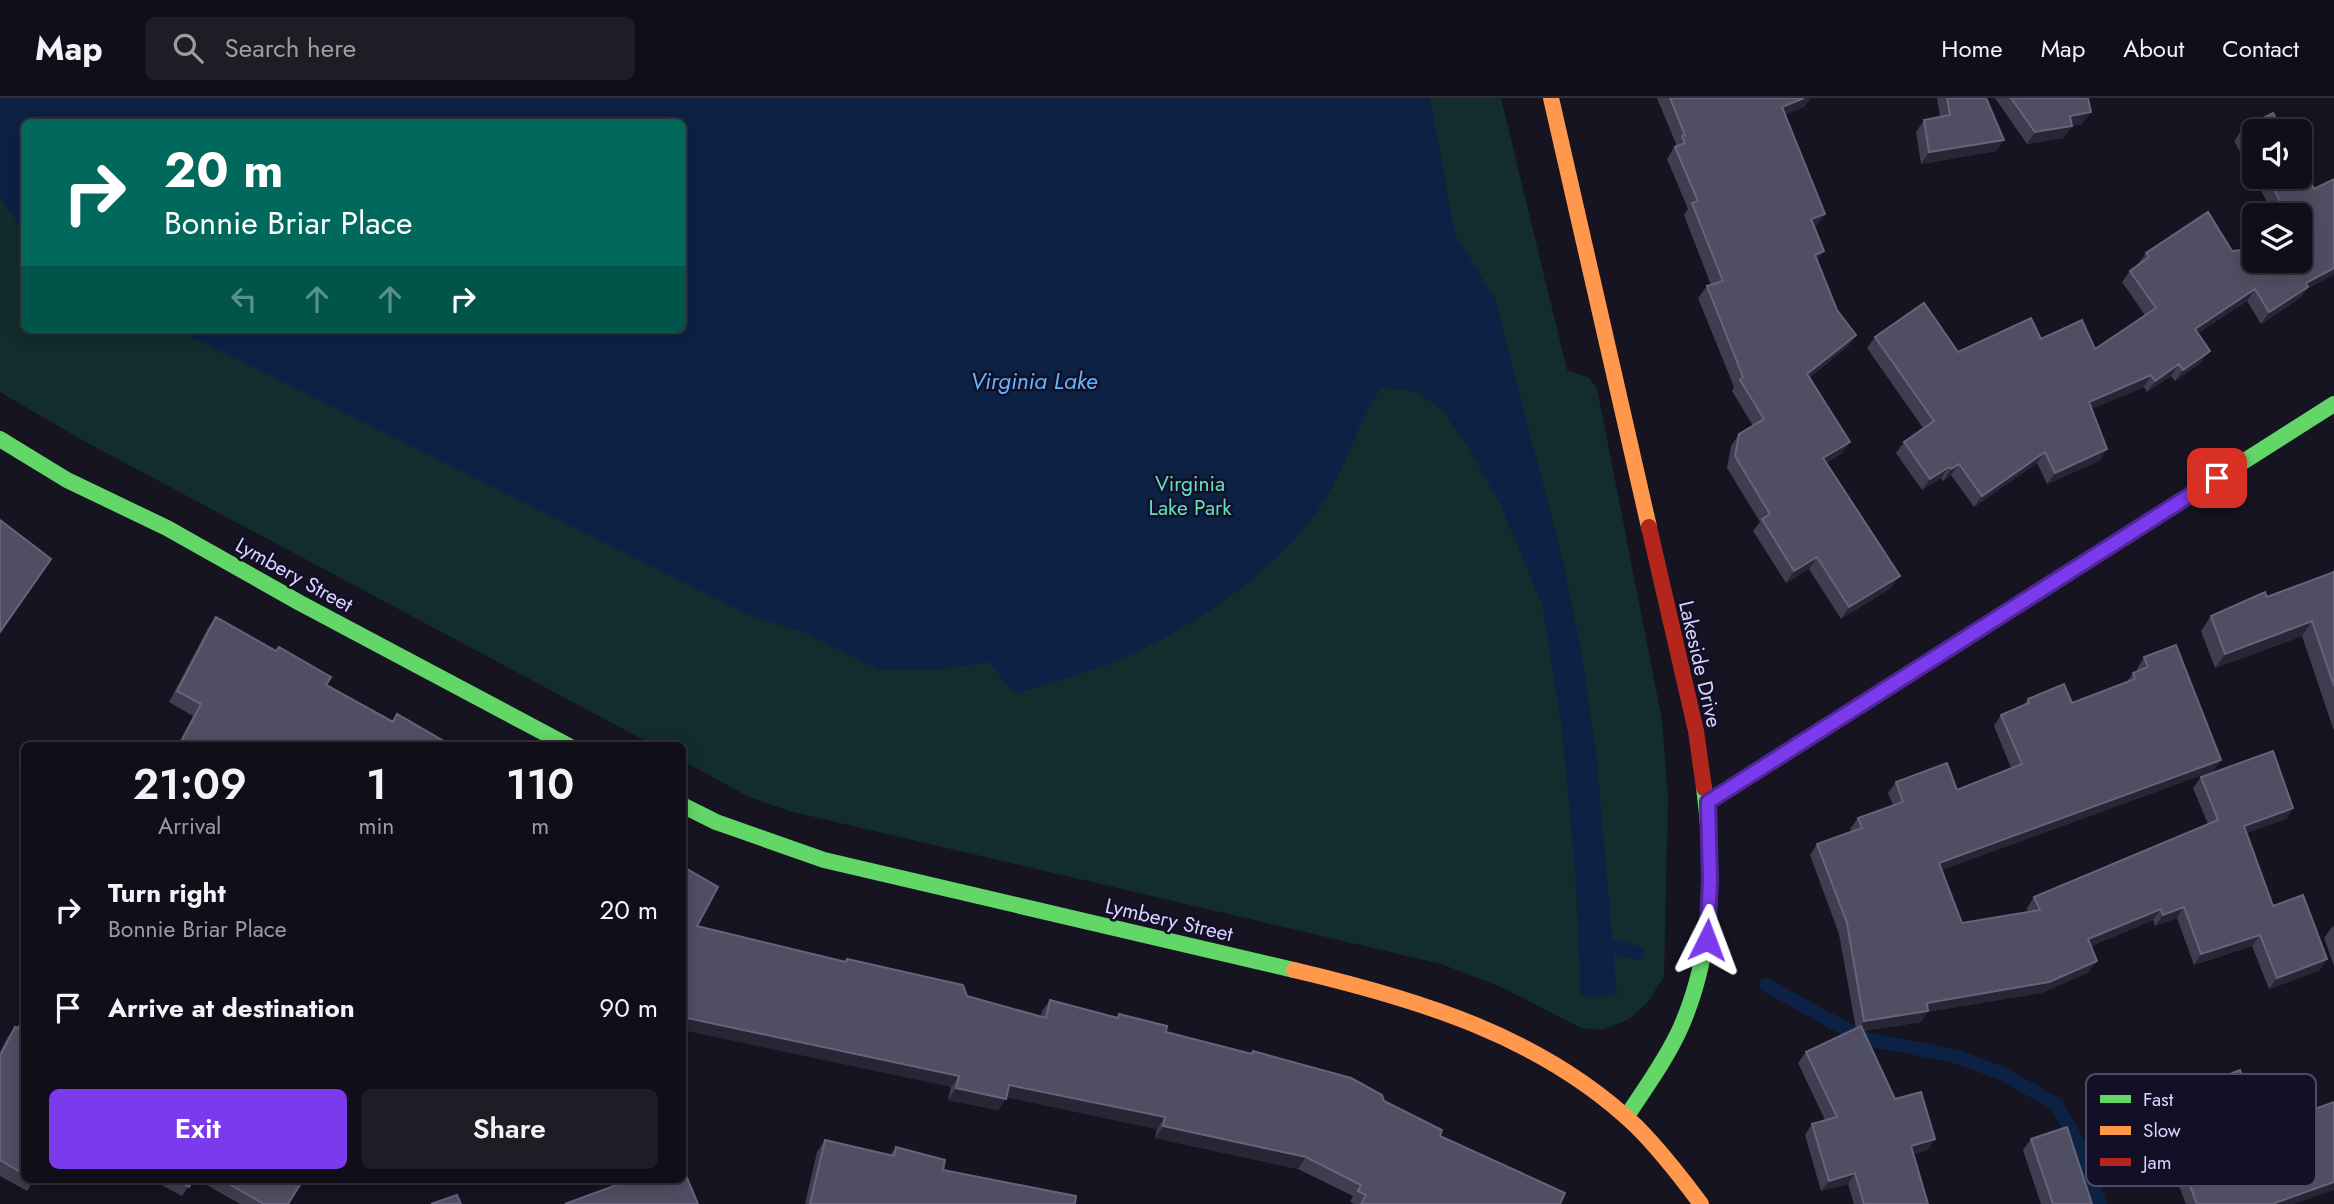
<!DOCTYPE html>
<html lang="en">
<head>
<meta charset="utf-8">
<style>
  :root { --surface:#100f19; --page:#1e1d26; --text:#f1f3f6; --muted:#9c9ca2; --line:#302f38; --accent:#7c3aed }
  body { margin:0; font-family:Jost,sans-serif; background:var(--page); color:var(--text); height:100vh; display:flex; flex-direction:column; font-size:26px; white-space:nowrap }
  * { box-sizing:border-box; margin:0 }
  p { font-size:23px; color:var(--muted) }
  .icon { flex:none; width:38px; height:38px; fill:none; stroke:currentColor; stroke-width:2; stroke-linecap:round; stroke-linejoin:round }
  .map { position:relative; flex:1; overflow:hidden }
  .panel { position:absolute; left:21px; top:644px; width:665px; height:441px; display:flex; flex-direction:column; background:var(--surface); border-radius:10px; box-shadow:0 4px 18px #0003,0 0 0 2px var(--line) }
  .panel>* { flex:none }
  .guide { position:absolute; left:21px; top:21px; width:665px; height:214px; border-radius:10px; box-shadow:0 4px 18px #0003,0 0 0 2px var(--line); background:#00695c; color:#fff; overflow:hidden }
  .tools { position:absolute; left:2242px; top:21px; display:grid; gap:14px }
  .tools a { display:grid; place-items:center; width:70px; height:70px; border-radius:10px; background:var(--surface); box-shadow:0 4px 18px #0003,0 0 0 2px var(--line); font-size:35px }
  .pin { position:absolute; display:grid; place-items:center; width:60px; height:60px; color:#fff; margin:-30px; border-radius:14px; box-shadow:0 4px 10px #0006 }
  .me { position:absolute; width:77px; margin:-38px; rotate:3deg; stroke-linejoin:round; filter:drop-shadow(0 0 5px #0008) }
  .turn { display:flex; align-items:center; gap:24px; height:147px; padding:0 28px; font-size:32px }
  .turn .icon { width:91px; height:91px; stroke-width:2.5 }
  .turn b { display:block; font-size:49px; line-height:60px }
  .lanes { display:flex; align-items:center; height:66px; padding:0 28px; background:#0003; justify-content:center; gap:35px; direction:ltr }
  .lanes .off { opacity:.35 }
  .eta { display:flex; justify-content:space-evenly; align-items:center; height:119px; text-align:center }
  .eta b { font-size:42px; font-weight:600; line-height:49px }
  .cta { display:flex; gap:14px; margin-top:auto; padding:14px 28px }
  .cta a { flex:1; height:80px; border-radius:10px; background:var(--accent); color:#fff; font-size:28px; font-weight:600; line-height:80px; text-align:center }
  .cta a+a { background:var(--page); color:var(--text) }
  ul { padding:0; list-style:none }
  li { display:flex; align-items:center; gap:21px; height:98px; padding:0 28px }
  li div { flex:1 }
  li b { display:block; font-size:26px }
  li em { font-style:normal }
  header { display:flex; align-items:center; gap:42px; box-sizing:border-box; height:98px; padding:0 35px; background:var(--surface); border-bottom:2px solid var(--line) }
  header strong { font-size:33px }
  nav { display:flex; gap:38px; margin-inline-start:auto; font-size:24px }
  .search { width:490px; height:63px; background:var(--page); display:flex; align-items:center; gap:18px; box-sizing:border-box; padding:0 24px; border-radius:10px; color:var(--muted); font-size:26px }
  .map>svg:first-child { display:block }
</style>
</head>
<body>
<header>
<strong>Map</strong>
<div class="search"><svg class="icon" aria-label="search" viewBox="0 0 24 24"><circle cx="10" cy="10" r="6"/><path d="M15 15l6 6"/></svg>Search here</div>
<nav><a>Home</a><a>Map</a><a>About</a><a>Contact</a></nav>
</header>
<div class="map">
<svg width="2334" height="1106" viewBox="0 0 2334 1106">
  <rect width="100%" height="100%" fill="#161421"/>
  <!-- green -->
  <path fill="#132c2d" fill-rule="evenodd" d="M 0,0 L 1501,0 L 1567,272 L 1589,280 L 1597,290 L 1662,622 L 1668,700 L 1664,878 L 1648,904 L 1629,921 L 1603,932 L 1581,930 L 1501,889 L 1441,866 L 789,713 L 749,699 L 683,663 L 682,648 L 653,647 L 82,342 L 0,294 ZM 24,24 L 682,24 L 682,231 L 24,231 Z"/>
  <!-- water -->
  <path fill="#0d2144" d="M 0,0 L 1430,0 L 1455,136 L 1495,201 L 1562,459 L 1581,553 L 1596,654 L 1617,897 L 1581,899 L 1575,769 L 1562,632 L 1543,509 L 1502,410 L 1469,350 L 1442,312 L 1419,295 L 1384,289 L 1379,292 C 1358,325 1347,364 1327,398 C 1285,469 1187,535 1111,565 C 1080,577 1047,586 1015,596 L 989,564 L 935,572 L 879,572 L 808,536 L 746,516 L 176,231 L 682,231 L 682,24 L 24,24 L 24,135 L 0,99 Z"/>
  <g fill="none" stroke-linecap="round" stroke-linejoin="round">
    <!-- stream -->
    <path stroke="#0d2144" stroke-width="14" d="M 1612,848 L 1637,855
      M 1766,887 L 1862,940 L 1955,958 L 2003,976 L 2056,1006 L 2077,1043 L 2100,1106"/>
    <!-- fast -->
    <path stroke="#63d668" stroke-width="16" d="M 0,341 L 67,382 L 167,430 L 300,505 L 569,648
      M 1960,544 L 2334,306
      M 682,707 L 716,724 L 824,762 L 1294,872
      M 1627,1018 C 1645,990 1666,962 1680,931 C 1714,855 1715,772 1704,690"/>
    <!-- slow -->
    <path stroke="#ff974d" stroke-width="16" d="M 1551,0 L 1649,429
      M 1708,704 L 1960,544
      M 1294,872 C 1417,901 1542,938 1636,1028 C 1660,1052 1681,1079 1701,1106"/>
    <!-- jam -->
    <path stroke="#b3261e" stroke-width="16" d="M 1649,429 L 1696,633 L 1704,690"/>
  </g>
  <!-- wall -->
  <path fill="#403d50" d="M 1657,0 L 1810,0 L 1804,9 L 1785,16 L 1817,127 L 1814,128 L 1818,163 L 1837,212 L 1856,237 L 1848,248 L 1810,279 L 1850,344 L 1841,356 L 1826,365 L 1891,490 L 1841,521 L 1809,471 L 1786,485 L 1753,433 L 1760,424 L 1727,370 L 1731,348 L 1739,336 L 1753,328 L 1732,293 L 1734,289 L 1698,200 L 1707,188 L 1711,187 L 1684,117 L 1688,111 L 1667,61 L 1676,46 Z
    M 1937,0 L 1986,0 L 2004,42 L 1996,53 L 1921,66 L 1916,34 L 1924,22 L 1940,19 Z
    M 1995,0 L 2088,0 L 2082,26 L 2072,28 L 2063,40 L 2027,46 Z
    M 2242,31 L 2254,33 L 2254,79 L 2300,79 L 2307,191 L 2300,200 L 2261,226 L 2247,203 L 2198,235 L 2202,264 L 2175,283 L 2171,278 L 2147,294 L 2144,289 L 2091,311 L 2107,351 L 2099,363 L 2047,386 L 2037,365 L 1974,409 L 1951,377 L 1943,383 L 1941,380 L 1922,392 L 1896,355 L 1904,344 L 1923,330 L 1867,250 L 1875,239 L 1958,254 L 2041,241 L 2095,251 L 2145,217 L 2122,184 L 2130,173 L 2138,166 L 2146,155 L 2232,153 L 2300,163 L 2300,117 L 2274,117 L 2234,43 Z
    M 2334,471 L 2334,633 L 2302,538 L 2215,570 L 2201,533 L 2211,518 L 2333,475 L 2332,474 Z
    M 216,519 L 326,587 L 392,624 L 397,616 L 449,648 L 177,648 L 193,618 L 169,604 L 208,530 Z
    M 2144,559 L 2221,662 L 2213,673 L 1941,772 L 1962,825 L 2028,814 L 2027,810 L 2034,799 L 2208,726 L 2193,690 L 2201,679 L 2293,710 L 2286,721 L 2246,735 L 2273,808 L 2320,872 L 2269,891 L 2252,848 L 2194,867 L 2177,820 L 2155,828 L 2153,822 L 2091,848 L 2089,874 L 2041,895 L 1927,914 L 1921,924 L 1863,933 L 1895,1001 L 1928,1052 L 1914,1056 L 1928,1106 L 1854,1106 L 1848,1086 L 1821,1093 L 1805,1037 L 1812,1026 L 1825,1022 L 1798,965 L 1806,954 L 1856,931 L 1839,836 L 1810,757 L 1817,746 L 1851,733 L 1850,731 L 1858,720 L 1893,707 L 1888,695 L 1896,684 L 1957,692 L 2011,670 L 1994,628 L 2001,617 L 2023,608 L 2028,601 L 2072,605 L 2126,585 L 2133,575 L 2138,573 L 2137,571 Z
    M 697,828 L 845,864 L 847,861 L 967,898 L 1041,918 L 1042,913 L 1050,902 L 1117,920 L 1119,916 L 1166,934 L 1251,956 L 1253,953 L 1384,1003 L 1440,1038 L 1560,1106 L 1354,1106 L 1350,1104 L 1353,1098 L 1298,1071 L 1155,1040 L 1157,1031 L 1006,999 L 998,1012 L 948,1002 L 951,989 Z
    M 2334,828 L 2334,868 L 2324,840 L 2332,829 Z
    M 24,918 L 24,1082 L 34,1082 L 27,1093 L 0,1078 L 0,954 L 7,940 L 15,929 L 17,930 Z
    M 2199,988 L 2262,1030 L 2294,1106 L 2186,1106 L 2163,1047 L 2170,1036 L 2202,1025 L 2192,999 Z
    M 2031,1041 L 2092,1106 L 2041,1106 L 2023,1052 Z
    M 825,1042 L 890,1057 L 896,1049 L 943,1072 L 1075,1106 L 805,1106 L 817,1054 Z
    M 152,1082 L 193,1082 L 182,1098 Z
    M 198,1082 L 303,1082 L 288,1106 L 240,1106 Z"/>
  <!-- shaded-wall -->
  <path fill="#282635" d="M 1804,0 L 1810,0 L 1804,9 L 1774,21 L 1782,9 Z
    M 2091,14 L 2082,26 L 2062,30 L 2070,18 Z
    M 2072,28 L 2063,40 L 2027,46 L 2035,34 Z
    M 2004,42 L 1996,53 L 1921,66 L 1929,54 Z
    M 1825,116 L 1817,127 L 1803,133 L 1811,121 Z
    M 1824,153 L 1816,165 L 1815,157 Z
    M 2334,170 L 2334,177 L 2307,191 L 2300,200 L 2261,226 L 2269,214 L 2306,185 Z
    M 2255,191 L 2247,203 L 2187,242 L 2195,231 Z
    M 1856,237 L 1848,248 L 1799,287 L 1807,276 Z
    M 2210,253 L 2202,264 L 2175,283 L 2183,272 Z
    M 2179,266 L 2171,278 L 2147,294 L 2155,283 Z
    M 2151,277 L 2144,289 L 2081,315 L 2089,304 Z
    M 1850,344 L 1841,356 L 1815,372 L 1823,360 Z
    M 2107,351 L 2099,363 L 2047,386 L 2055,375 Z
    M 2045,354 L 2037,365 L 1974,409 L 1982,398 Z
    M 1959,366 L 1951,377 L 1943,383 L 1951,371 Z
    M 1949,369 L 1941,380 L 1922,392 L 1930,381 Z
    M 1817,459 L 1809,471 L 1786,485 L 1794,473 Z
    M 1900,478 L 1891,490 L 1841,521 L 1849,509 Z
    M 2312,523 L 2302,538 L 2215,570 L 2225,556 Z
    M 2221,662 L 2213,673 L 1931,776 L 1939,765 Z
    M 2293,710 L 2286,721 L 2236,739 L 2244,728 Z
    M 2184,809 L 2177,820 L 2155,828 L 2163,817 Z
    M 2161,811 L 2153,822 L 2080,852 L 2088,841 Z
    M 2260,837 L 2252,848 L 2194,867 L 2201,856 Z
    M 2327,861 L 2320,872 L 2269,891 L 2277,880 Z
    M 2097,863 L 2089,874 L 2041,895 L 1927,914 L 1921,924 L 1856,934 L 1864,923 L 1927,905 Z
    M 682,919 L 959,978 L 951,989 L 682,932 Z
    M 1009,987 L 1165,1019 L 1157,1031 L 1001,998 Z
    M 956,990 L 1006,1001 L 998,1012 L 948,1002 Z
    M 1163,1028 L 1306,1059 L 1298,1071 L 1155,1040 Z
    M 1935,1041 L 1928,1052 L 1904,1059 L 1911,1048 Z
    M 1855,1075 L 1848,1086 L 1821,1093 L 1829,1083 Z
    M 2334,1084 L 2334,1092 L 2294,1106 L 2272,1106 Z"/>
  <!-- building -->
  <path fill="#504e63" stroke="#66637b" stroke-width="2" d="M 1670,0 L 1804,0 L 1782,9 L 1825,116 L 1811,121 L 1824,153 L 1815,157 L 1837,212 L 1856,237 L 1807,276 L 1850,344 L 1823,360 L 1900,478 L 1849,509 L 1817,459 L 1794,473 L 1762,421 L 1770,416 L 1735,358 L 1739,336 L 1764,321 L 1740,282 L 1743,279 L 1707,188 L 1723,183 L 1692,105 L 1698,103 L 1675,49 L 1685,45 L 1682,38 L 1685,37 Z
    M 1947,0 L 1986,0 L 2004,42 L 1929,54 L 1924,22 L 1950,17 Z
    M 2011,0 L 2088,0 L 2091,14 L 2070,18 L 2072,28 L 2035,34 Z
    M 2273,15 L 2283,33 L 2254,33 L 2254,55 L 2242,31 Z
    M 2300,64 L 2314,91 L 2334,81 L 2334,170 L 2306,185 L 2308,189 L 2269,214 L 2255,191 L 2195,231 L 2210,253 L 2183,272 L 2179,266 L 2155,283 L 2151,277 L 2089,304 L 2107,351 L 2055,375 L 2045,354 L 1982,398 L 1959,366 L 1951,371 L 1949,369 L 1930,381 L 1904,344 L 1934,323 L 1875,239 L 1924,205 L 1958,254 L 2031,220 L 2041,241 L 2082,222 L 2095,251 L 2156,210 L 2130,173 L 2149,159 L 2146,155 L 2208,114 L 2232,153 L 2254,151 L 2254,163 L 2300,163 L 2300,117 L 2288,117 L 2267,79 L 2300,79 Z
    M 0,422 L 51,461 L 0,534 Z
    M 2334,474 L 2334,588 L 2312,523 L 2225,556 L 2211,518 L 2265,494 L 2267,499 Z
    M 216,519 L 276,553 L 279,549 L 331,579 L 326,587 L 393,624 L 397,616 L 449,646 L 449,648 L 179,648 L 201,606 L 177,593 Z
    M 2176,547 L 2221,662 L 1939,765 L 1962,825 L 2040,812 L 2034,799 L 2218,722 L 2201,679 L 2273,653 L 2293,710 L 2244,728 L 2273,808 L 2303,797 L 2327,861 L 2277,880 L 2260,837 L 2201,856 L 2184,809 L 2163,817 L 2161,811 L 2088,841 L 2097,863 L 2049,884 L 1927,905 L 1928,913 L 1864,923 L 1847,825 L 1817,746 L 1862,730 L 1858,720 L 1903,704 L 1896,684 L 1947,665 L 1957,692 L 2022,666 L 2001,617 L 2029,605 L 2028,601 L 2064,586 L 2072,605 L 2135,581 L 2133,575 L 2148,569 L 2144,559 Z
    M 682,768 L 718,789 L 697,828 L 846,864 L 847,861 L 963,887 L 967,898 L 1046,920 L 1050,902 L 1118,920 L 1119,916 L 1167,928 L 1166,934 L 1252,956 L 1253,953 L 1351,980 L 1382,997 L 1384,1003 L 1442,1032 L 1440,1038 L 1565,1095 L 1560,1106 L 1361,1106 L 1366,1097 L 1358,1093 L 1361,1087 L 1306,1059 L 1163,1028 L 1165,1019 L 1009,987 L 1006,1001 L 956,990 L 959,978 L 682,919 Z
    M 24,920 L 24,1076 L 0,1062 L 0,958 L 15,929 L 18,930 Z
    M 1861,928 L 1895,1001 L 1921,994 L 1935,1041 L 1911,1048 L 1928,1106 L 1864,1106 L 1855,1075 L 1829,1083 L 1812,1026 L 1837,1019 L 1806,954 Z
    M 2240,972 L 2262,1030 L 2334,1004 L 2334,1084 L 2272,1106 L 2197,1106 L 2170,1036 L 2212,1021 L 2199,988 Z
    M 2067,1029 L 2092,1106 L 2053,1106 L 2031,1041 Z
    M 825,1042 L 894,1058 L 896,1049 L 945,1062 L 943,1072 L 1076,1098 L 1075,1106 L 810,1106 Z
    M 682,1068 L 698,1106 L 565,1106 L 630,1082 L 682,1082 Z
    M 177,1082 L 193,1082 L 189,1089 Z
    M 222,1082 L 303,1082 L 288,1106 L 264,1106 Z
    M 457,1097 L 461,1106 L 431,1106 Z"/>
  <g fill="none" stroke-linecap="round" stroke-linejoin="round">
    <!-- route casing -->
    <g stroke="#51269a" stroke-width="18">
      <path id="route" d="M 1707,842 L 1710,783 L 1708,704 L 2217,380"/>
    </g>
    <!-- route -->
    <use href="#route" stroke="#7c3aed" stroke-width="12"/>
  </g>
  <g text-anchor="middle" dominant-baseline="central" stroke-width="5" stroke-linejoin="round" paint-order="stroke">
    <!-- park labels -->
    <g font-size="21" fill="#5fe0c0" stroke="#130f26">
      <text x="1190" y="386">Virginia<tspan x="1190" dy="24">Lake Park</tspan></text>
    </g>
    <!-- street labels -->
    <g font-size="21" fill="#d9d4ff" stroke="#130f26">
      <text transform="translate(294 477) rotate(29)">Lymbery Street</text>
      <text transform="translate(1700 566) rotate(77)">Lakeside Drive</text>
      <text transform="translate(1169 822) rotate(13)">Lymbery Street</text>
    </g>
    <!-- water labels -->
    <g font-size="23" font-style="italic" fill="#62b6ff" stroke="#130f26">
      <text x="1034" y="283">Virginia Lake</text>
    </g>
  </g>
  <!-- legend -->
  <rect x="2086" y="976" width="230" height="112" rx="10" fill="#130f26" stroke="#4e4a67" stroke-width="2"/>
  <rect x="2100" y="997" width="31" height="8" fill="#63d668"/>
  <rect x="2100" y="1028" width="31" height="9" fill="#ff974d"/>
  <rect x="2100" y="1060" width="31" height="8" fill="#b3261e"/>
  <g font-size="19" fill="#d9d4ff">
    <text x="2143" y="1008">Fast</text>
    <text x="2143" y="1039">Slow</text>
    <text x="2143" y="1071">Jam</text>
  </g>
</svg>
<div class="tools">
<a><svg class="icon" aria-label="sound" viewBox="0 0 24 24"><path d="M4 9h4l5-4v14l-5-4H4zM17 9q2 3 0 6"/></svg></a>
<a><svg class="icon" aria-label="layers" viewBox="0 0 24 24"><path d="M12 4l9 5-9 5-9-5zM3 14l9 5 9-5"/></svg></a>
</div>
<div class="pin" style="left:2217px;top:380px;background:#d93025"><svg class="icon" aria-label="arrive" viewBox="0 0 24 24"><path d="M6 21V4h12l-3 4 3 4H6"/></svg></div>
<svg class="me" style="left:1707px;top:842px" viewBox="-20 -20 40 40"><path d="M0-17L14 15 0 8-14 15z" fill="#7c3aed" stroke="#fff" stroke-width="4"/></svg>
<div class="guide">
<div class="turn"><svg class="icon" aria-label="right" viewBox="0 0 24 24"><path d="M7 20v-9h11M14 6l5 5-5 5"/></svg><div><b>20 m</b>Bonnie Briar Place</div></div>
<div class="lanes"><svg class="icon off" aria-label="left" viewBox="0 0 24 24"><path d="M17 20v-9H6M10 6l-5 5 5 5"/></svg><svg class="icon off" aria-label="ahead" viewBox="0 0 24 24"><path d="M12 20V5M6 11l6-6 6 6"/></svg><svg class="icon off" aria-label="ahead" viewBox="0 0 24 24"><path d="M12 20V5M6 11l6-6 6 6"/></svg><svg class="icon" aria-label="right" viewBox="0 0 24 24"><path d="M7 20v-9h11M14 6l5 5-5 5"/></svg></div>
</div>
<section class="panel">
<div class="eta">
<div><b>21:09</b><p>Arrival</p></div>
<div><b>1</b><p>min</p></div>
<div><b>110</b><p>m</p></div>
</div>
<ul>
<li><svg class="icon" aria-label="right" viewBox="0 0 24 24"><path d="M7 20v-9h11M14 6l5 5-5 5"/></svg><div><b>Turn right</b><p>Bonnie Briar Place</p></div><em>20 m</em></li>
<li><svg class="icon" aria-label="arrive" viewBox="0 0 24 24"><path d="M6 21V4h12l-3 4 3 4H6"/></svg><div><b>Arrive at destination</b></div><em>90 m</em></li>
</ul>
<div class="cta"><a>Exit</a><a>Share</a></div>
</section>
</div>
</body>
</html>
